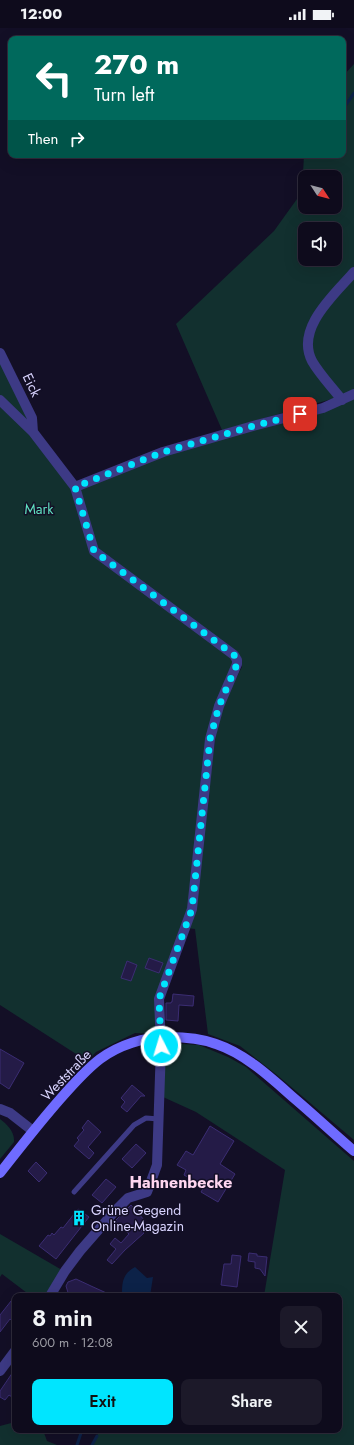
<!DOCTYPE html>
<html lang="en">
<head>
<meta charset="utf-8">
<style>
  :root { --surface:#0e0b1c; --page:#1c1929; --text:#f1f3f6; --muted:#9b9ba3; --line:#2e2b3b; --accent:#00e5ff }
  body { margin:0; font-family:Jost,sans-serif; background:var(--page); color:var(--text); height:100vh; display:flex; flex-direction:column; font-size:15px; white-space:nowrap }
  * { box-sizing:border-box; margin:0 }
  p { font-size:13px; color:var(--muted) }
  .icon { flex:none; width:22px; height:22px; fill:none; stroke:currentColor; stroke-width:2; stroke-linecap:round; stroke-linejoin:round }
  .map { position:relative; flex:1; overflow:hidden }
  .drawer { position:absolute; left:12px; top:1265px; width:330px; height:140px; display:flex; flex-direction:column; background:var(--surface); border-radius:8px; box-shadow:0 4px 16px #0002,0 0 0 1px var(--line) }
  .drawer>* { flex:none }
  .banner { position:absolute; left:8px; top:8px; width:338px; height:122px; border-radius:8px; box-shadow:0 4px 16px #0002,0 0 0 1px var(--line); background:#00695c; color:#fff; overflow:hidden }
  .needle { width:26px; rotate:126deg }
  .controls { position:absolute; left:298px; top:142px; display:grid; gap:8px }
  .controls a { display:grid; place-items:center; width:44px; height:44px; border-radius:8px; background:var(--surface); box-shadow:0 4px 16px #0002,0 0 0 1px var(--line); font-size:20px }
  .pin { position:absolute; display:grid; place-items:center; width:34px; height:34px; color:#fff; margin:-17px; border-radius:8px; box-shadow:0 2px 6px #0006 }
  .me { position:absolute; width:44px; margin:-22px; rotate:355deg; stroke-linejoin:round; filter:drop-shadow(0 0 3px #0008) }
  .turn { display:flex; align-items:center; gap:14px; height:84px; padding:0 20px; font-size:18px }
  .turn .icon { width:52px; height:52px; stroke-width:2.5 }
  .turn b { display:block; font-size:28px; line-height:34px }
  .then { display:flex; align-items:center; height:38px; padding:0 20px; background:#0003; gap:8px; font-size:15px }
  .round { display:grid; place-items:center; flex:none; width:42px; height:42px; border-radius:8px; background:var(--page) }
  .overview { display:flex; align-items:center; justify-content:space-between; height:68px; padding:0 20px }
  h1 { font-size:24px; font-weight:600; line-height:30px }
  .button { display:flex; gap:8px; margin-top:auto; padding:8px 20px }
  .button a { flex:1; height:46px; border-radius:8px; background:var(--accent); color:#111; font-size:16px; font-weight:600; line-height:46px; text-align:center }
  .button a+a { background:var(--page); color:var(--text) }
  .status { display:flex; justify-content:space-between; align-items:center; height:28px; padding:0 20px; background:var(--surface); direction:ltr }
  .status svg { height:11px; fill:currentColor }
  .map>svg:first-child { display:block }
</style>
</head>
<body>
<div class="status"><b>12:00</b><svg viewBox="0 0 49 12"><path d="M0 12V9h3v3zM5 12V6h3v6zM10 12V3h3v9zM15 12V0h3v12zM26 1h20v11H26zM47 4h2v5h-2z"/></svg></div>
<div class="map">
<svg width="354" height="1417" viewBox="0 0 354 1417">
  <rect width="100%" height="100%" fill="#130f26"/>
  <!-- green -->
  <path fill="#12302f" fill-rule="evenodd" d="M 354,36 L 354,242 L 311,293 L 305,320 L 339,369 L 222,402 L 176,296 L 274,203 L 302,164 L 304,127 L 343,127 L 343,48 ZM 305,149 L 335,149 L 335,179 L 305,179 ZM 305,201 L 335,201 L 335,231 L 305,231 Z
    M 354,246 L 354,363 L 342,368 L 322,343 L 310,320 L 314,294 Z
    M 0,328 L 28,386 L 29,403 L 74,460 L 92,524 L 234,631 L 216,677 L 188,880 L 157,971 L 157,1006 L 135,1005 L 96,1024 L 87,1033 L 0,977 Z
    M 354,371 L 354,1112 L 277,1047 L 240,1018 L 208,1006 L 195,901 L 187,900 L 194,881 L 215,712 L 222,678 L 242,639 L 240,628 L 96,521 L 77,459 L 166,427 Z
    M 182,1016 L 199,1017 L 228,1029 L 246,1039 L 354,1133 L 354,1417 L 92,1417 L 100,1402 L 339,1402 L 339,1268 L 264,1268 L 285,1142 L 196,1084 L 163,1069 L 166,1019 Z
    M 0,1091 C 7,1096 15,1104 14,1114 L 0,1131 Z
    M 0,1206 L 62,1242 L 45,1268 L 31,1268 L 2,1246 L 0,1249 Z
    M 15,1394 L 15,1402 L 43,1402 L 47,1413 L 57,1417 L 0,1417 L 0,1398 Z"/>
  <!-- water -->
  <path fill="#0c2248" d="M 135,1239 L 147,1250 L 153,1249 L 150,1268 L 122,1268 C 122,1255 122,1246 135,1239 Z"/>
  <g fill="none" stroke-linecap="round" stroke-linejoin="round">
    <!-- stream -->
    <path stroke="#0c2248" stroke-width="3" d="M 343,81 L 354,65
      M 77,1417 L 82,1402
      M 92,1417 L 97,1408"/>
  </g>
  <!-- building -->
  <path fill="#241b47" stroke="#3b2d73" d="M 149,930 L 163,935 L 159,945 L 145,940 Z
    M 127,933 L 137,937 L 131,953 L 121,950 Z
    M 173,966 L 194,968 L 193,978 L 179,977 L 178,993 L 166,992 L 166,975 L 171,975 L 171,974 L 172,974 Z
    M 0,1021 L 24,1035 L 9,1061 L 0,1055 Z
    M 132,1057 L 145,1068 L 141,1068 L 127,1084 L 121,1079 L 125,1074 L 121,1070 Z
    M 88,1092 L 101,1104 L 88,1119 L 94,1125 L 89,1131 L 74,1118 L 79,1112 L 77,1110 L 84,1102 L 82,1100 Z
    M 210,1098 L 234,1113 L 220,1136 L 235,1146 L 218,1174 L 201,1164 L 204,1159 L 184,1147 L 186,1142 L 177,1137 L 186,1123 L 193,1127 Z
    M 136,1116 L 146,1125 L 132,1140 L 122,1131 Z
    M 36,1134 L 47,1145 L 39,1154 L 28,1143 Z
    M 106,1151 L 116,1159 L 102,1175 L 92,1167 Z
    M 131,1177 L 145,1193 L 138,1199 L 144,1205 L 125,1222 L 112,1236 L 107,1232 L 116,1221 L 110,1216 L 115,1210 L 121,1215 L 129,1206 L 115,1193 Z
    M 78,1181 L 89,1189 L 56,1231 L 39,1218 L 48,1207 L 50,1208 L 52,1205 L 54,1207 L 61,1199 L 63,1200 Z
    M 249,1225 L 257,1226 L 257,1228 L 267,1229 L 265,1248 L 260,1241 L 255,1240 L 255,1234 L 248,1233 Z
    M 232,1227 L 241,1228 L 237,1259 L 221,1257 L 224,1236 L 231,1236 Z
    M 76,1251 L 91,1258 L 113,1268 L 69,1268 L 66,1258 L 68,1254 Z
    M 15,1268 L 15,1295 L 10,1291 L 0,1304 L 0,1287 Z
    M 15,1341 L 15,1371 L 9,1367 L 5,1372 L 0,1369 L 0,1363 Z"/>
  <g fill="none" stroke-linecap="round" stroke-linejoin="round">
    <!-- lane -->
    <path stroke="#3d3a85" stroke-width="5" d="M 74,1164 L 134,1097 L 146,1090 L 159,1091"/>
    <!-- street -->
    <path stroke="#3d3a85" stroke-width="10" d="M 0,325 L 32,390 L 33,404
      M 0,372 L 33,404 L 75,459 L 94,523 L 234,627 L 237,632 L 237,636 L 219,678 L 210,711 L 192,881 L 159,971 L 161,1018 L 157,1137 L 147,1164 L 128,1170 L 114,1184 L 80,1223 L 65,1243 L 50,1268
      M 342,372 C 332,359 320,347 312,333 C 295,300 335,266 354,244
      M 75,459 L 163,424 L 253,398 L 323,380 L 354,366
      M 0,1081 L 10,1085 L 33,1103
      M 0,1343 L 15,1323"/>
    <!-- secondary -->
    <path stroke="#6f6bff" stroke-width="10" d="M 0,1145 C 18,1122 36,1099 55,1077 C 69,1061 83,1044 100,1031 C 119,1017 144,1009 168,1009 C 184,1009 200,1010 216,1016 C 246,1026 271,1050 295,1071 C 315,1088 334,1106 354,1123"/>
  </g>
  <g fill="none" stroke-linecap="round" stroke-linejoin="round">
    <!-- route -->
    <path stroke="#00e5ff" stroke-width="7" stroke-dasharray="0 12.6" d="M 161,1018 L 159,971 L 192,881 L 210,711 L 219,678 L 237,636 L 237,632 L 234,627 L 94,523 L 75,459 L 163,424 L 253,398 L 300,386"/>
  </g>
  <!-- icons -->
  <defs>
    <g id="building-bare" transform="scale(1.2)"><path d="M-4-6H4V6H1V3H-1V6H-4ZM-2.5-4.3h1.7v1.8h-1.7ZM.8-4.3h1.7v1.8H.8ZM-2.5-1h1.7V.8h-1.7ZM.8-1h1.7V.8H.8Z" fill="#00e5ff" stroke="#130f26" stroke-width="2.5" paint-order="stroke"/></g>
  </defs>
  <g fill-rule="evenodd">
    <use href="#building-bare" x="79" y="1190"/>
  </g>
  <g text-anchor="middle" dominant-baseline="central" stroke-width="3" stroke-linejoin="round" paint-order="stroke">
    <!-- street labels -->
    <g font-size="14" fill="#d9d4ff" stroke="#130f26">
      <text transform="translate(32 357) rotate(64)">Eick</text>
      <text transform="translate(66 1047) rotate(-46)">Weststraße</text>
    </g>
    <!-- park labels -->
    <g font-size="14" fill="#5fe0c0" stroke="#130f26">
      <text x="39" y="481">Mark</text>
    </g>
    <!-- poi labels -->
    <g font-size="14" fill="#d9d4ff" stroke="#130f26" text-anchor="start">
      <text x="91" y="1182">Grüne Gegend<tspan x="91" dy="16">Online-Magazin</tspan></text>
    </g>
    <!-- quarter labels -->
    <g font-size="16" font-weight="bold" fill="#ffd6f0" stroke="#130f26">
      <text x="181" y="1154">Hahnenbecke</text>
    </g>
  </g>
</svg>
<div class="controls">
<a><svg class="needle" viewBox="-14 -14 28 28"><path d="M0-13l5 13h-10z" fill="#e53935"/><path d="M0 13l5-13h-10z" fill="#9b9ba3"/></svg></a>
<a><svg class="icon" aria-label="sound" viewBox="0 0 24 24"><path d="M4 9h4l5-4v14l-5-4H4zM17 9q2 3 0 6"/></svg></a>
</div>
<div class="pin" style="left:300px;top:386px;background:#d93025"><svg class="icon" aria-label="arrive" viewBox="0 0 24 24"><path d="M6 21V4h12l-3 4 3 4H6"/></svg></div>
<svg class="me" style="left:161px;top:1018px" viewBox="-20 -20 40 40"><circle r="17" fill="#00e5ff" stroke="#fff" stroke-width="3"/><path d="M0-11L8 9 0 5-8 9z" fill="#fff"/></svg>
<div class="banner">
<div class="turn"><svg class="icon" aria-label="left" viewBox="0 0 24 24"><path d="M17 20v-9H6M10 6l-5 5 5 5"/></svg><div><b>270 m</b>Turn left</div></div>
<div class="then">Then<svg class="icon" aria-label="right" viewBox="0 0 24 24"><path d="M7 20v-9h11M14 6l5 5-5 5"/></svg></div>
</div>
<section class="drawer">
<div class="overview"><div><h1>8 min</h1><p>600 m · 12:08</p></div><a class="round"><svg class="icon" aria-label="close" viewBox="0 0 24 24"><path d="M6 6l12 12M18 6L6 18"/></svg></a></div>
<div class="button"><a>Exit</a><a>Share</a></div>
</section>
</div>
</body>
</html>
